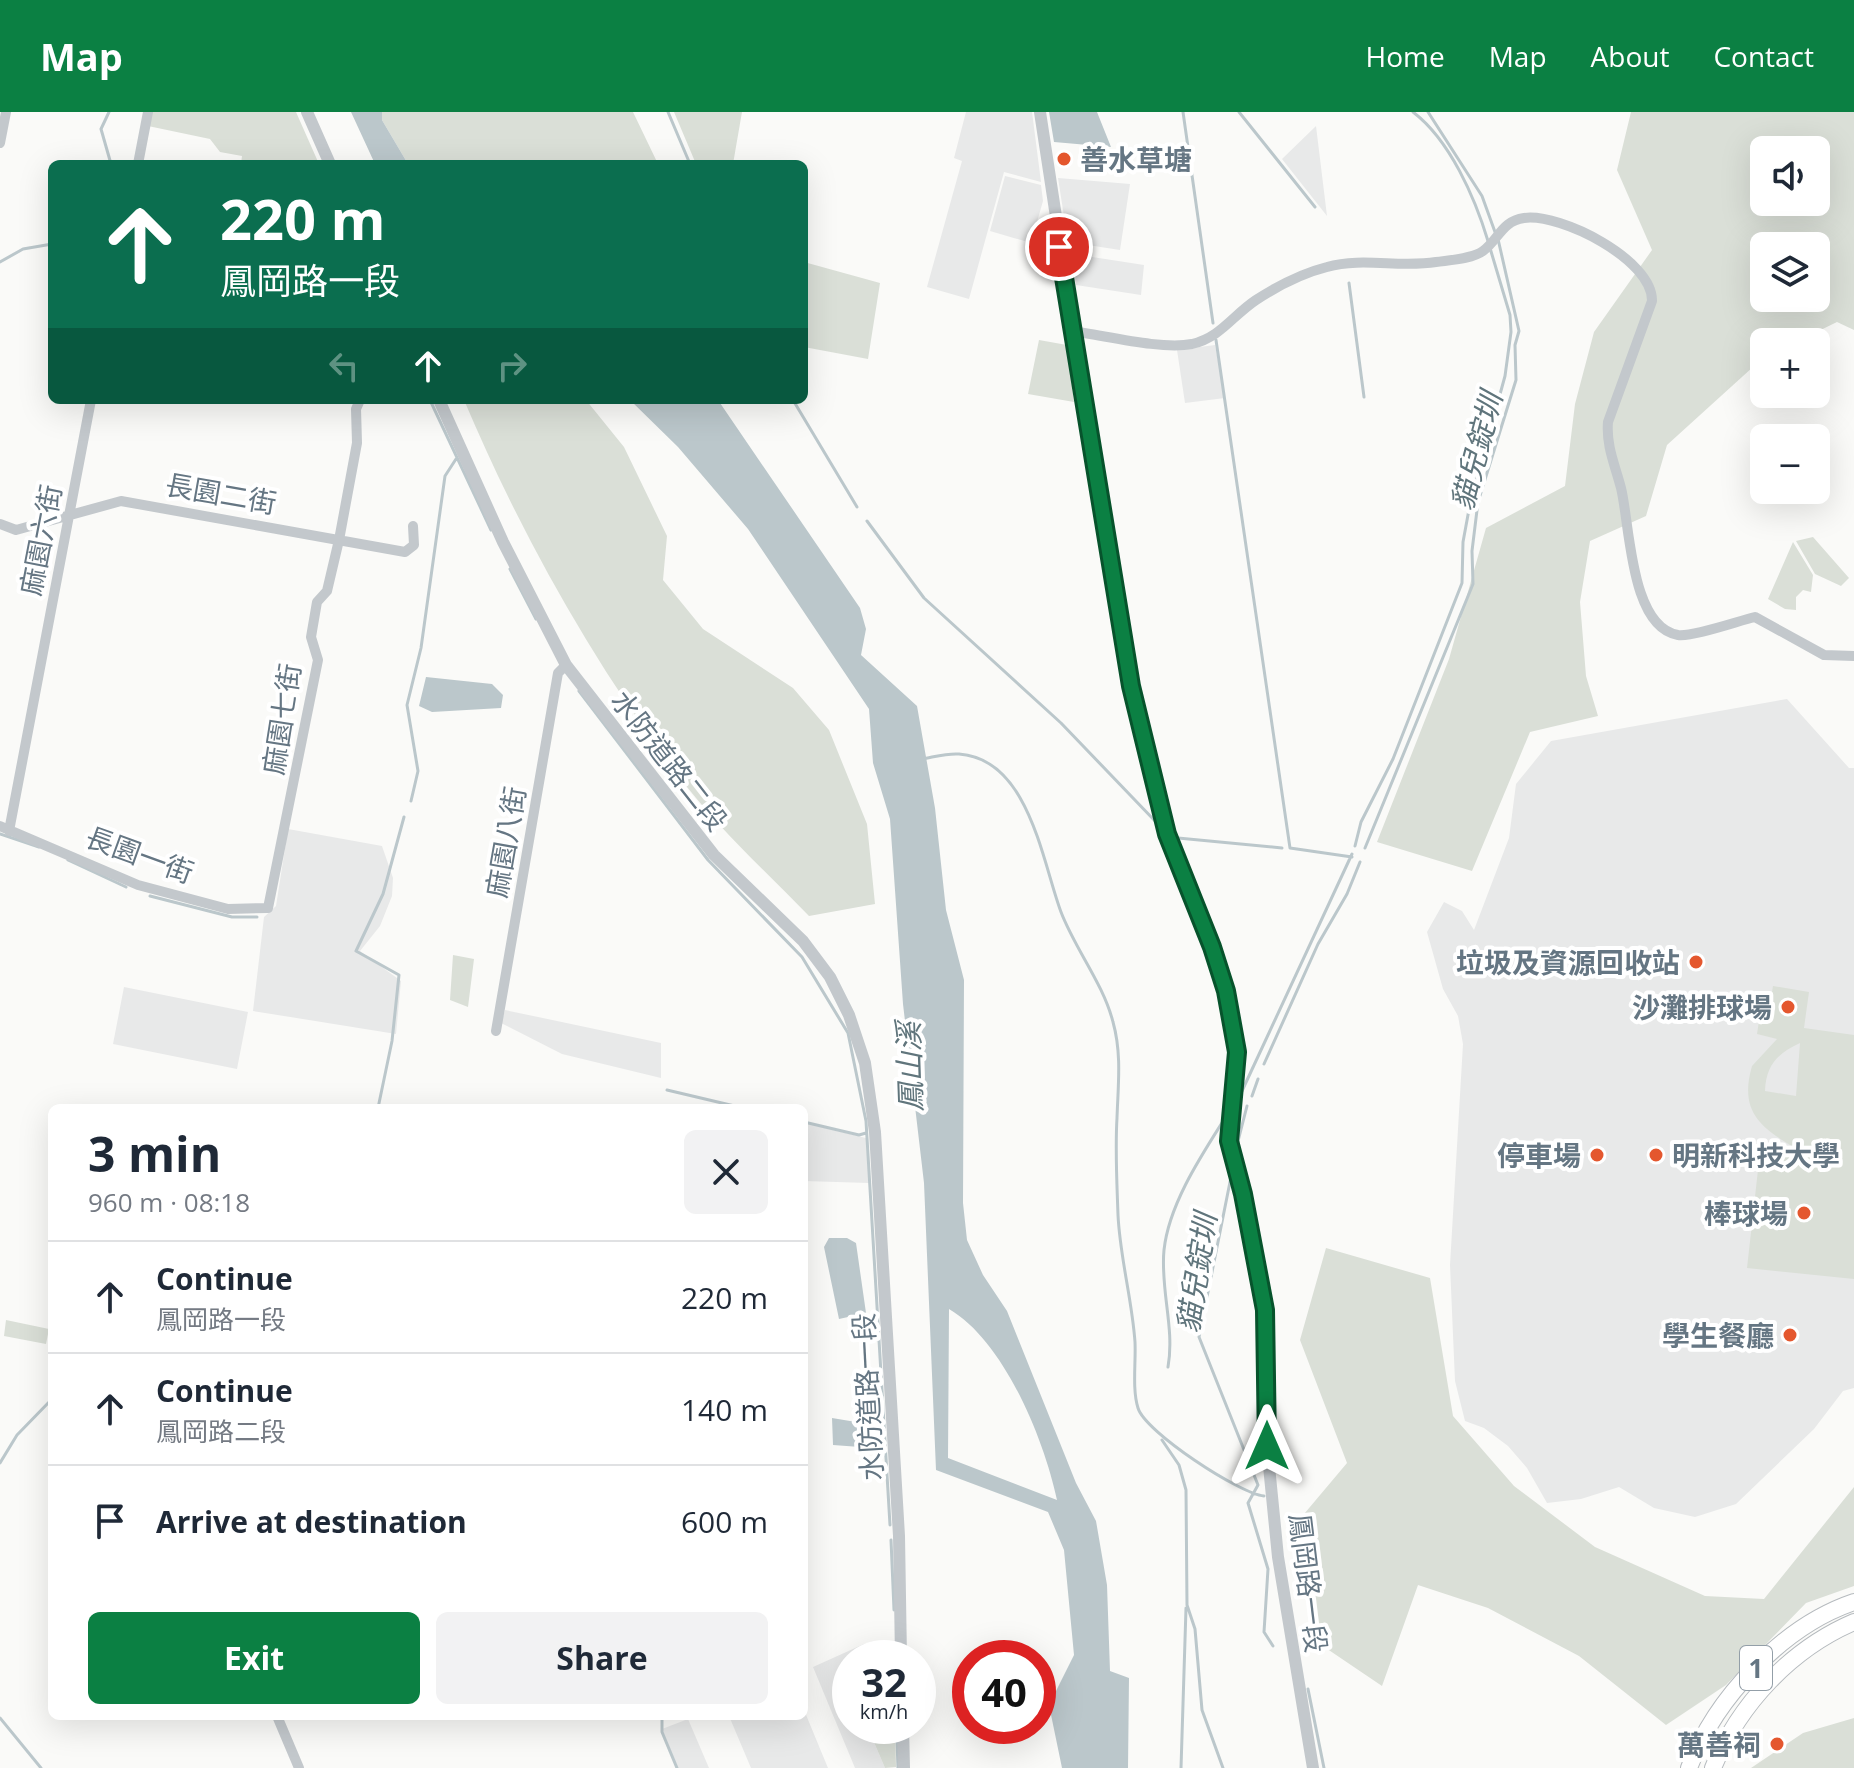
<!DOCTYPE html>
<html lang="en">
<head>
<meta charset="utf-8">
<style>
  :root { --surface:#fff; --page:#f2f2f3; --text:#1f2937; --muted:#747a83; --line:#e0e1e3; --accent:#0b8043 }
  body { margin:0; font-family:"Open Sans","Noto Sans TC",sans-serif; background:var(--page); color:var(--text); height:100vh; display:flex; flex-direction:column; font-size:30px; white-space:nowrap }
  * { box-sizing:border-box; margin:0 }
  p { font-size:26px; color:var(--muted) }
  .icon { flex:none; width:44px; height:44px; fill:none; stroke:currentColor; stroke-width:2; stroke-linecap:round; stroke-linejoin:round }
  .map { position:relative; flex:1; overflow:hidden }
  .panel { position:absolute; left:48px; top:992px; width:760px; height:616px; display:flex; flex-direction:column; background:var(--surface); border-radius:12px; box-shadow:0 8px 32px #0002 }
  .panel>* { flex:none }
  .banner { position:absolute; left:48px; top:48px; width:760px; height:244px; border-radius:12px; box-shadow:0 8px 32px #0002; background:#0b6e4f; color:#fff; overflow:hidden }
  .fabs { position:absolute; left:1750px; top:24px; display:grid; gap:16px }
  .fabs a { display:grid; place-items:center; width:80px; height:80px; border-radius:12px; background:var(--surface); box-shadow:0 8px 32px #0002; font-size:40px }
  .speed { position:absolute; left:832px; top:1528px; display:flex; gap:16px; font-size:40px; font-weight:700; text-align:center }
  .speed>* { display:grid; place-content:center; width:104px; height:104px; border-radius:50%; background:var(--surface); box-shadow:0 8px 32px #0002; line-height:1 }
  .speed small { font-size:20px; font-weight:400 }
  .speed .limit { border:12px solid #d22; background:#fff; color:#111 }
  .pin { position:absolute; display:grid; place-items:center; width:68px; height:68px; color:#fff; margin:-34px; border:4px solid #fff; border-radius:50%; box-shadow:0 2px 8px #0007 }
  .me { position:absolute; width:88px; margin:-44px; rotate:0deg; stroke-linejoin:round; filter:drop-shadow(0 0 6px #0008) }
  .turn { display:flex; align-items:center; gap:28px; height:168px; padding:0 40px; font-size:36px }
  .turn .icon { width:104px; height:104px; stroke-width:2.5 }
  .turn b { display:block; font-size:56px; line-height:68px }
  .lanes { display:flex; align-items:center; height:76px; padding:0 40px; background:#0003; justify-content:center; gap:40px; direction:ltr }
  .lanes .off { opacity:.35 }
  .round { display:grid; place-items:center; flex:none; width:84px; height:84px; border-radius:12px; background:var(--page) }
  .summary { display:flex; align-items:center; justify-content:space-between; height:136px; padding:0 40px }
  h1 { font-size:48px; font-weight:700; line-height:60px }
  .action { display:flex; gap:16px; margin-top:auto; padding:16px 40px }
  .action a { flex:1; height:92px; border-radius:12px; background:var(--accent); color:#fff; font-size:32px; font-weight:700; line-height:92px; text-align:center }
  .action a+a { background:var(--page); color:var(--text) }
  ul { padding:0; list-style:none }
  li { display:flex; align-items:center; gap:24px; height:112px; padding:0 40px; border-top:2px solid var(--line) }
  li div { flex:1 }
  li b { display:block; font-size:30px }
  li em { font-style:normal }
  header { display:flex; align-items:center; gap:48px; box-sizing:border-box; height:112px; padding:0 40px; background:var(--accent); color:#fff }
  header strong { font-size:38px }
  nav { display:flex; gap:44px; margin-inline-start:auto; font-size:28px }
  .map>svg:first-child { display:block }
</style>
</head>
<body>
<header>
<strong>Map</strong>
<nav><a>Home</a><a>Map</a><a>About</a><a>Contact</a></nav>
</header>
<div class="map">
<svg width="1854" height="1656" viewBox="0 0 1854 1656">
  <rect width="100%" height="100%" fill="#fafaf8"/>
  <!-- built -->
  <path fill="#e8e9e9" d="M 966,0 L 1032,0 L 1041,70 L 1004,60 L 969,187 L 927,175 L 962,49 L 954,46 Z
    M 1316,14 L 1327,104 L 1282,47 Z
    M 1005,64 L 1041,73 L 1043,89 L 1031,131 L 990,119 Z
    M 1058,66 L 1130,72 L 1120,138 L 1068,130 Z
    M 1073,142 L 1144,153 L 1141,183 L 1076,173 Z
    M 1215,233 L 1225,286 L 1185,291 L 1177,238 Z
    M 1787,587 L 1849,656 L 1854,656 L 1854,1276 L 1843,1279 L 1814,1317 L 1736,1392 L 1695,1405 L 1654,1396 L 1619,1375 L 1581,1387 L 1547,1391 L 1527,1356 L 1508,1334 L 1484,1316 L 1465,1309 L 1455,1269 L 1450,1153 L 1463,932 L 1458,904 L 1443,877 L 1427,820 L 1444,790 L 1462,799 L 1474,818 L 1509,726 L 1516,672 L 1551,629 Z
    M 288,717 L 382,734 L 393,766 L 392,784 L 380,814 L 360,839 L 401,869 L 396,922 L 253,899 L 264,805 L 276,794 Z
    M 124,875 L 248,900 L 237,957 L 113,932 Z
    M 505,898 L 661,931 L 661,966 L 562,942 L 501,911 Z
    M 804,1011 L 866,1026 L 869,1071 L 804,1069 Z
    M 864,1532 L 870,1546 L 850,1546 L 850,1614 L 867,1614 L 885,1656 L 855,1656 L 813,1555 Z
    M 804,1598 L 828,1656 L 751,1656 L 729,1604 L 804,1604 Z
    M 688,1607 L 709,1656 L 678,1656 L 662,1617 Z"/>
  <!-- green -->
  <path fill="#dadfd7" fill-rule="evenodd" d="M 152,0 L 296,0 L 319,52 L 241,52 L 242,44 L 220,40 L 210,27 L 148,14 Z
    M 382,0 L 633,0 L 658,52 L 408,52 L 382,8 Z
    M 674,0 L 742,0 L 733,52 L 696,52 Z
    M 1631,0 L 1854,0 L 1854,218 L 1837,210 L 1796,230 L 1764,230 L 1764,245 L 1667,333 L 1646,404 L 1590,429 L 1580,490 L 1586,564 L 1598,604 L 1530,620 L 1472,759 L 1377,730 L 1449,547 L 1486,416 L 1565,374 L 1575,292 L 1594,220 L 1652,138 L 1617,58 ZM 1764,38 L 1816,38 L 1816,90 L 1764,90 ZM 1764,134 L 1816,134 L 1816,186 L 1764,186 Z
    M 804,150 L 880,171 L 868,247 L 804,235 Z
    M 1039,228 L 1067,233 L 1074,290 L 1028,282 Z
    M 464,288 L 586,288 L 624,335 L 667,424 L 663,468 L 703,517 L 793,576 L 829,618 L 867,712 L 875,792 L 809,804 C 764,758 715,713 677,662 C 590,546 520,420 464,288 Z
    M 1813,425 L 1849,466 L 1841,474 L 1815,462 L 1796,429 Z
    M 1793,430 L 1813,463 L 1811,480 L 1803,478 L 1796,485 L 1796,498 L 1785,497 L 1768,487 Z
    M 453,843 L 474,847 L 468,895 L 450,888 Z
    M 1773,874 L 1809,880 L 1804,916 L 1854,923 L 1854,1167 L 1747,1156 L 1761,1031 L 1795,1036 C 1760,1015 1739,999 1752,954 L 1777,927 L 1757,922 L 1759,909 L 1767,910 ZM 1800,931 L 1796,984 L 1765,979 C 1766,953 1778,941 1800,931 Z
    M 1326,1136 L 1430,1166 L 1453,1304 L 1514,1374 L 1595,1435 L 1705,1484 L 1764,1487 L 1854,1375 L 1854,1474 L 1806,1491 L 1726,1573 L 1666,1613 L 1579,1544 L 1488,1496 L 1418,1473 L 1382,1574 L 1311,1526 L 1299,1408 L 1347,1351 L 1300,1228 Z
    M 6,1208 L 49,1217 L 46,1232 L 4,1224 Z
    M 1854,1606 L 1854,1656 L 1751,1656 L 1803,1621 Z
    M 867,1614 L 895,1614 L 896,1655 L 885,1656 Z"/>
  <!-- water -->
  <path fill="#bbc7cb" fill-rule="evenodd" d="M 351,0 L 382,0 L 382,8 L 408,52 L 375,52 Z
    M 1049,0 L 1097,0 L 1111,35 L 1054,30 Z
    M 630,288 L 718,288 L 860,496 L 866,517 L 861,543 L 917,594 L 935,696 L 946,798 L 964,868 L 963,1091 L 967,1128 L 983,1163 L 1007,1199 L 1076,1371 L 1096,1409 L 1107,1473 L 1110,1559 L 1129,1566 L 1128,1656 L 1062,1656 L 1049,1593 L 1074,1543 L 1064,1438 L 1048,1400 L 936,1358 L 924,1071 L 903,892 L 890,707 L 873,651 L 869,597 L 748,417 L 678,335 ZM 949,1197 C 1004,1229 1044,1327 1057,1388 L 948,1346 Z
    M 426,565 L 492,572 L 503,583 L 501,596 L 432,600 L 419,594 Z
    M 829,1126 L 847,1126 L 856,1131 L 866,1201 L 839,1207 L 824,1135 Z
    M 832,1306 L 862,1311 L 864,1331 L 860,1335 L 833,1333 Z"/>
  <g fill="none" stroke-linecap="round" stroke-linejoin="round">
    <!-- stream -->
    <path stroke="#bbc7cb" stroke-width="3" d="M 109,0 L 101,17 L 111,52
      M 668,0 L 690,52
      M 1183,0 L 1213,211
      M 1239,0 L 1315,95
      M 1413,0 C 1450,28 1475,86 1488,129
      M 1428,0 L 1482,84 L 1495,120
      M 0,150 L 23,137 L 52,132
      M 1349,171 L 1364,285
      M 1216,228 L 1290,736 L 1352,745
      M 430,288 L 491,418
      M 793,288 L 857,395
      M 867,409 L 924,486 L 1061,611 L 1156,710
      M 510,457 L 536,507
      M 579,579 L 708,748 L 802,845 L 848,921 L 866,1009 L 890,1413
      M 922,647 C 934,645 947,641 959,642 C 1029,647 1042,749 1061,800 C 1075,837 1103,871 1113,910 C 1122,942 1118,974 1117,1006 C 1115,1038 1117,1072 1118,1103 C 1120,1146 1132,1187 1135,1230 C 1136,1250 1132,1277 1138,1296 C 1145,1320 1240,1382 1264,1384
      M 411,689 L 418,659 L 407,593 L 421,536 L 445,364 L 456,347
      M 0,722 L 39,735
      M 1178,726 L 1282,736
      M 1355,734 L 1361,710 L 1393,647 L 1462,471 L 1463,430 L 1470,392 L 1505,264 L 1511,220 L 1510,203 L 1490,136
      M 1365,736 L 1473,472 L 1472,439 L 1478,390 L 1516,268 L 1515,233 L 1519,219 L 1498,127
      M 68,748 L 126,775
      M 150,784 L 232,805 L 257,805
      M 1264,952 L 1318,832 L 1347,782 L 1360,750
      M 667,978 L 743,996
      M 1242,979 L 1352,742
      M 1252,984 L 1258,967
      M 378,996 L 392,929 L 399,863 L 356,839 L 383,782 L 404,705
      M 804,1010 L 859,1023 L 866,1021
      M 1236,1037 L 1247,994
      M 1232,1060 L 1199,1225 L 1258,1373 L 1248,1391 L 1268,1457 L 1264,1520 L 1273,1534
      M 1168,1255 C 1175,1216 1160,1177 1164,1138 C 1169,1091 1203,1041 1227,1003
      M 1162,1328 L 1179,1353 L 1186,1378 L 1187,1493 L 1195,1517 L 1202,1598 L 1223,1656
      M 0,1351 L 17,1323 L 52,1287
      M 891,1428 L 894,1498
      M 1308,1577 L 1324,1656
      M 662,1604 L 662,1620 L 677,1656
      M 0,1606 L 41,1656
      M 897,1628 L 898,1656
      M 1181,1656 L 1186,1496"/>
    <!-- primary casing -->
    <g stroke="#b5babe" stroke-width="18">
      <path id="primary" d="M 1689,1656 C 1715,1586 1783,1514 1854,1490
        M 1713,1656 C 1739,1592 1791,1537 1854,1510"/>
    </g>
    <!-- minor -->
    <path stroke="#c3c8cc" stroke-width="10" d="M 0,31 L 6,0
      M 138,52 L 148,0
      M 1071,219 C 1104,223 1160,238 1192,232 C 1221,225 1232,204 1256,188 C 1276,175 1303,161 1327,155 C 1362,145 1400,156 1436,150 C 1450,148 1472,147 1483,139 C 1499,127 1502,109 1524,106 C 1561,101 1653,148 1652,189 L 1608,310 C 1606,334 1615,353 1621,376 C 1630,412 1630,515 1678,523 C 1693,525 1738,509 1755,505 L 1824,543 L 1854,544
      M 0,412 L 16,418 L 121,389 L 405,440 L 414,433 L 413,414
      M 0,714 L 138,773 L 228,797 L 268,796 L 318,548 L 311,525 L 317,490 L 327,479 L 339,428 L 357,331 L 356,297 L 360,288
      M 9,719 L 91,288
      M 496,919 L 558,561 L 566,553
      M 277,1604 L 299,1656"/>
    <!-- tertiary -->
    <path stroke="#c3c8cc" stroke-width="12" d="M 307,0 L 330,52
      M 1040,0 L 1120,523 L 1167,722 L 1226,879 L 1237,940 L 1229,1029 L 1243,1082 L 1265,1198 L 1267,1334 L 1278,1445 L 1313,1656
      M 439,288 L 503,430 L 566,553 L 714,743 L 803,829 L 830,865 L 849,903 L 865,951 L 875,1020 L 899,1424 L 901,1546
      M 903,1614 L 904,1656"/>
    <!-- primary -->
    <use href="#primary" stroke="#fff" stroke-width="16"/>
  </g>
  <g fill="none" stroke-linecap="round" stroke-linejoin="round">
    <!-- route casing -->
    <g stroke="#07532c" stroke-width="20">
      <path id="route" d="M 1059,135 L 1131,574 L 1167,722 L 1212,835 L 1226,879 L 1237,940 L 1229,1029 L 1243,1082 L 1265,1198 L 1267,1334"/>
    </g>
    <!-- route -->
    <use href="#route" stroke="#0b8043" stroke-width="14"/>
  </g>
  <!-- markers -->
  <g fill="#e4572e" stroke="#fff" stroke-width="3">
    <circle cx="1064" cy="47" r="8"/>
    <circle cx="1696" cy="850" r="8"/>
    <circle cx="1788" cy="895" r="8"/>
    <circle cx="1597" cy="1043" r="8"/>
    <circle cx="1656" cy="1043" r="8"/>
    <circle cx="1804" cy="1101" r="8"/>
    <circle cx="1790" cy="1223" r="8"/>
    <circle cx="1777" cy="1632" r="8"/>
  </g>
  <g text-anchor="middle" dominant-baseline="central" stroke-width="8" stroke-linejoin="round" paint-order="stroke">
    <!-- shield labels -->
    <rect fill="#fff" stroke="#939fa8" stroke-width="2" x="1740" y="1534" width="32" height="44" rx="6"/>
    <g font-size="26" font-weight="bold" fill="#657683">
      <text x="1756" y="1556">1</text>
    </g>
    <!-- poi labels -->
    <g font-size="28" font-weight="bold" fill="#657683" stroke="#fff" text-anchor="end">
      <text x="1080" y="47" text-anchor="start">善水草塘</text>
      <text x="1680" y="850">垃圾及資源回收站</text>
      <text x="1772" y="895">沙灘排球場</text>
      <text x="1581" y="1043">停車場</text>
      <text x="1672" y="1043" text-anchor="start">明新科技大學</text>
      <text x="1788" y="1101">棒球場</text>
      <text x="1774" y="1223">學生餐廳</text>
      <text x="1761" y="1632">萬善祠</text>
    </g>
    <!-- street labels -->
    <g font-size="28" fill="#657683" stroke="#fff">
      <text transform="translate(221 381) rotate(10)">長園二街</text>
      <text transform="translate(40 428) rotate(-79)">麻園六街</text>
      <text transform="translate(281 607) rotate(-81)">麻園七街</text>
      <text transform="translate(670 648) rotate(52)">水防道路二段</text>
      <text transform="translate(505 730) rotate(-80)">麻園八街</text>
      <text transform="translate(140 742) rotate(20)">長園一街</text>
      <text transform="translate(867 1285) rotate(-93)">水防道路一段</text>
      <text transform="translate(1309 1471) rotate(83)">鳳岡路一段</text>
    </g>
    <!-- water labels -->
    <g font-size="30" font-style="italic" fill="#60757c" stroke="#fff">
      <text transform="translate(1476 339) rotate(-75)">貓兒錠圳</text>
      <text transform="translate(909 955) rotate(-92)">鳳山溪</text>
      <text transform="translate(1196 1161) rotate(-81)">貓兒錠圳</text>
    </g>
  </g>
</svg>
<div class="fabs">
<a><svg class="icon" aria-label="sound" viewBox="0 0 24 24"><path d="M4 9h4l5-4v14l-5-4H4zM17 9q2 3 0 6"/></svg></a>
<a><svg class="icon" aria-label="layers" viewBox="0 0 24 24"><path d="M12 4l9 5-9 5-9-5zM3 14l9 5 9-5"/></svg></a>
<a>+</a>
<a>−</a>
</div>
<div class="speed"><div>32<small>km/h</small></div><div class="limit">40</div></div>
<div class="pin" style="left:1059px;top:135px;background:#d93025"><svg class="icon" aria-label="arrive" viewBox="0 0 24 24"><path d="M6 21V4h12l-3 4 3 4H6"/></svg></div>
<svg class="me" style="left:1267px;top:1334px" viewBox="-20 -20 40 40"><path d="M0-17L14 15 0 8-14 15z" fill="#0b8043" stroke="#fff" stroke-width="4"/></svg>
<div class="banner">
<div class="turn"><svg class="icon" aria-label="ahead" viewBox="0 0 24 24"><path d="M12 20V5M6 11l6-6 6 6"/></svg><div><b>220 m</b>鳳岡路一段</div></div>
<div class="lanes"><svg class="icon off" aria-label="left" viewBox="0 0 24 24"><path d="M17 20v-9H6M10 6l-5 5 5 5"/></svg><svg class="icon" aria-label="ahead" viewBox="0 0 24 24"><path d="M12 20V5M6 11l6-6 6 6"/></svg><svg class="icon off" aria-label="right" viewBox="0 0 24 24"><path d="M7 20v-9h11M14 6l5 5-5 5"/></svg></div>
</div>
<section class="panel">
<div class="summary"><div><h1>3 min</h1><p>960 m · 08:18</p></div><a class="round"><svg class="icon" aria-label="close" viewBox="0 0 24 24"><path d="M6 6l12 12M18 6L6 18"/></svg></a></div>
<ul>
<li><svg class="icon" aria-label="ahead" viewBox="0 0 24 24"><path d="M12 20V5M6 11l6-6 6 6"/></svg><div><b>Continue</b><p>鳳岡路一段</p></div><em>220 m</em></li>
<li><svg class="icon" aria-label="ahead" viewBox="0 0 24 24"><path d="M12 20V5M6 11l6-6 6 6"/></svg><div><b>Continue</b><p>鳳岡路二段</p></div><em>140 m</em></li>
<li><svg class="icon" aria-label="arrive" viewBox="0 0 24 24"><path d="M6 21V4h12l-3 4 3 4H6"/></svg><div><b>Arrive at destination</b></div><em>600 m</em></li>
</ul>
<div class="action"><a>Exit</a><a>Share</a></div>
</section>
</div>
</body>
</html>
